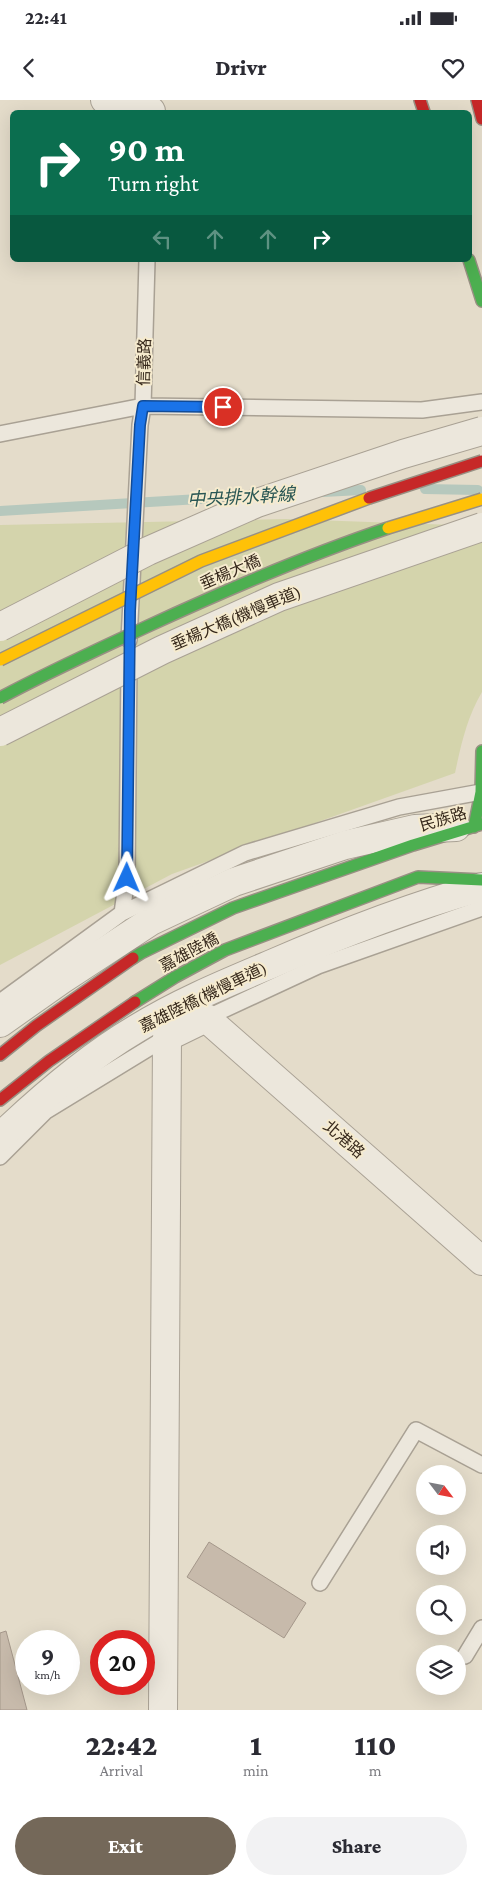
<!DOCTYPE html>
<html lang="en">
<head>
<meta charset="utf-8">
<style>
  :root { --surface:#fff; --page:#f2f2f3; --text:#2b2b33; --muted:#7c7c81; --accent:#746859 }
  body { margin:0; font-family:"Crimson Pro","Noto Sans TC",serif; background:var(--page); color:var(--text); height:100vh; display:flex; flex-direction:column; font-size:19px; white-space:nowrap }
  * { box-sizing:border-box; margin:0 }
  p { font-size:16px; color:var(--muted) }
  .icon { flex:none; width:28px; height:28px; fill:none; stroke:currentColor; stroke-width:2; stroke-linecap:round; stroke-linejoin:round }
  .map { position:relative; height:1610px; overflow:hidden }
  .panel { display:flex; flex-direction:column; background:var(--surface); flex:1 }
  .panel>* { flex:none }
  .banner { position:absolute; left:10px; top:10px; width:462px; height:152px; border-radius:8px; box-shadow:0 5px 20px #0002; background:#0b6e4f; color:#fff; overflow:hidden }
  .needle { width:32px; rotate:122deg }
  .fabs { position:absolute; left:416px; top:1365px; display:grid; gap:10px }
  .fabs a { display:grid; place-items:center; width:50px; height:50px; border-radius:50%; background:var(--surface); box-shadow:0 5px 20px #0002; font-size:25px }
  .speed { position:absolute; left:15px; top:1530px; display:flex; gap:10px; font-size:25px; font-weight:700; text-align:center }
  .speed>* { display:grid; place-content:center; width:65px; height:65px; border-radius:50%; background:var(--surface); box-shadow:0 5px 20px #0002; line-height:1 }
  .speed small { font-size:12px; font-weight:400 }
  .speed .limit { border:8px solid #d22; background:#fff; color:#111 }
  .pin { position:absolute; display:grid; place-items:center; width:42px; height:42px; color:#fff; margin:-21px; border:2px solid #fff; border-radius:50%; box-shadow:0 1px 5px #0007 }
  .me { position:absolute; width:55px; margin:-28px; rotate:1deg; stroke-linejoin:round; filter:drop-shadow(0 0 4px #0008) }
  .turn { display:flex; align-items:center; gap:18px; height:105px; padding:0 15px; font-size:22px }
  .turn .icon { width:65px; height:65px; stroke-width:2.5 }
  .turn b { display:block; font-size:35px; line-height:42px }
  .lanes { display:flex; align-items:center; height:48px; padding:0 15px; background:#0003; justify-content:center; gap:25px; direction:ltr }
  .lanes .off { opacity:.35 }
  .eta { display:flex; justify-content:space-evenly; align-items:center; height:85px; text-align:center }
  .eta b { font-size:30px; font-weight:800; line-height:35px }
  .cta { display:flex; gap:10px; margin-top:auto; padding:10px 15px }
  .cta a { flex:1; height:58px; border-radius:30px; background:var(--accent); color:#fff; font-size:20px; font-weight:800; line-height:58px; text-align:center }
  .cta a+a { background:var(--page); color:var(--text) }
  .status { display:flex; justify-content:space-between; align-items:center; height:35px; padding:0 25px; background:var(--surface); direction:ltr }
  .status svg { height:14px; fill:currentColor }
  header { display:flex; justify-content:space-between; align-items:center; height:65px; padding:0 15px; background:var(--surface); font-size:22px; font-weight:800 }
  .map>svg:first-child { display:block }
</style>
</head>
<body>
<div class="status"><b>22:41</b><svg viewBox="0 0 49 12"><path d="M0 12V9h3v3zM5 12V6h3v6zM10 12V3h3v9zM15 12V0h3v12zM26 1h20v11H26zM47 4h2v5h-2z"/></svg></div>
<header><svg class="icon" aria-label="back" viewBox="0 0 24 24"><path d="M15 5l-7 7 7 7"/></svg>Drivr<svg class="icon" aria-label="heart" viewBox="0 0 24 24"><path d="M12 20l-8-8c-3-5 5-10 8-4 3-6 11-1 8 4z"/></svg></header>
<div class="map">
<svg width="482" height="1610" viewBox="0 0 482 1610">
  <rect width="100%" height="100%" fill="#e4dcca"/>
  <!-- green -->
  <path fill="#d4d4ac" d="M 286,419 L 482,426 L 482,592 C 467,617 461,645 455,673 L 172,774 L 0,865 L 0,425 Z"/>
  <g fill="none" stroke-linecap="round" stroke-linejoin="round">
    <!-- stream -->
    <path stroke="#b6c8bd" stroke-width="10" d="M 425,389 L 478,390
      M 323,392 L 361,390
      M 0,411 L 249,396"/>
  </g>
  <!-- building -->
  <path fill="#c7baab" stroke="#a4978a" d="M 209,1442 L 306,1503 L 284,1538 L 187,1477 Z
    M 6,1531 L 27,1610 L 0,1610 L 0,1533 Z"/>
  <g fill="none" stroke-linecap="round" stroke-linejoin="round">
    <!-- lane casing -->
    <g stroke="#a9a194" stroke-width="18">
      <path id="lane" d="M 0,334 L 143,306 L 422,310 L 482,302
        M 129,540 L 140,325 L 143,306 L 147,160
        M 122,813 L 127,778 L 129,563
        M 0,902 L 122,813 L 245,753 L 399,707 L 481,692
        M 206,918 L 318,866 L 482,808
        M 0,1057 L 46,1011 L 167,937
        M 320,1483 L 416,1330 L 482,1365
        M 465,1556 L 482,1528"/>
    </g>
    <!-- street casing -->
    <g stroke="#a9a194" stroke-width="30">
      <path id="street" d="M 105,0 L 151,11
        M 0,923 L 61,880 L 151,821 L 234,782 L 345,745 L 415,729 L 456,727
        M 0,1037 C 41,998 87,958 136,929 C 178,903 224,884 269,865 C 338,835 409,807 482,787
        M 163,1610 L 167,937 L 206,918 L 482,1161"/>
    </g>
    <!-- fast casing -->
    <g stroke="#989083" stroke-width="14">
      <path id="fast" d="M 469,160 L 482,201
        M 474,727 L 481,692 L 482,651
        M 133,858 L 141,853 L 233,808 L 413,745 L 482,724
        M 135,902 L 175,877 L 225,850 L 418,777 L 482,780"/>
    </g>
    <!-- jam casing -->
    <g stroke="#989083" stroke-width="14">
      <path id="jam" d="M 420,0 L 424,12
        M 477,0 L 482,19
        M 0,955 L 36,926 L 133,858
        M 0,1000 L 49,961 L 135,902"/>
    </g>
    <!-- lane -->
    <use href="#lane" stroke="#ece7dc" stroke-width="15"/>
    <!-- street -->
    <use href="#street" stroke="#ece7dc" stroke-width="28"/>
    <!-- fast -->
    <use href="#fast" stroke="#4caf50" stroke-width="11"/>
    <!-- jam -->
    <use href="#jam" stroke="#c62828" stroke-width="11"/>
    <!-- street-bridge casing -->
    <g stroke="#a9a194" stroke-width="30" stroke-linecap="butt">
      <path id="street-bridge" d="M 0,527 L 148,451 L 257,403 L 403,354 L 482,331
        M 0,632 L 162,550 L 279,497 L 482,427"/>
    </g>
    <!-- fast-bridge casing -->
    <g stroke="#989083" stroke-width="14" stroke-linecap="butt">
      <path id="fast-bridge" d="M 0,598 C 48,572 97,550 146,527 C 226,490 305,456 388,428"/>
    </g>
    <!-- slow-bridge casing -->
    <g stroke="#989083" stroke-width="14" stroke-linecap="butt">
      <path id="slow-bridge" d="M 388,428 L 482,399
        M 0,560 L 201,461 L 369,398"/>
    </g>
    <!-- jam-bridge casing -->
    <g stroke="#989083" stroke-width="14" stroke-linecap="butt">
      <path id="jam-bridge" d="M 369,398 L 482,361"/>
    </g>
    <!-- street-bridge -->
    <use href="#street-bridge" stroke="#ece7dc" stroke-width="28"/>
    <!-- fast-bridge -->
    <use href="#fast-bridge" stroke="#4caf50" stroke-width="11"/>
    <!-- slow-bridge -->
    <use href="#slow-bridge" stroke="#ffc107" stroke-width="11"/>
    <!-- jam-bridge -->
    <use href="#jam-bridge" stroke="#c62828" stroke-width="11"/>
  </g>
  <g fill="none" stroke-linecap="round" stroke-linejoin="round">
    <!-- route casing -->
    <g stroke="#114b97" stroke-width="12">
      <path id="route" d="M 127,778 L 130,511 L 140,325 L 143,306 L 223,307"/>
    </g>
    <!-- route -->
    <use href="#route" stroke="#1a73e8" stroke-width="9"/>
  </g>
  <g text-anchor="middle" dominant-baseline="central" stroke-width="4" stroke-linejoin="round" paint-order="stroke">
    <!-- street labels -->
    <g font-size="16" fill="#37291c" stroke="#f6ebce">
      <text transform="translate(144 262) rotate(-88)">信義路</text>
      <text transform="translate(230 472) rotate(-23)">垂楊大橋</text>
      <text transform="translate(236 518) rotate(-23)">垂楊大橋(機慢車道)</text>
      <text transform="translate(443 719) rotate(-16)">民族路</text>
      <text transform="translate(189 852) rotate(-28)">嘉雄陸橋</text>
      <text transform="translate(203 897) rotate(-26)">嘉雄陸橋(機慢車道)</text>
      <text transform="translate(344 1039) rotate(41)">北港路</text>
    </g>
    <!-- water labels -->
    <g font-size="18" font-style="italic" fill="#2a5754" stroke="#f6ebce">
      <text transform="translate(241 397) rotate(-3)">中央排水幹線</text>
    </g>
  </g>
</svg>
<div class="fabs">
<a><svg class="needle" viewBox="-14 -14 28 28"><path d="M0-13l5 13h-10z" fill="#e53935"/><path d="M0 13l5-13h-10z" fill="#7c7c81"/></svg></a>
<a><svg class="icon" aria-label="sound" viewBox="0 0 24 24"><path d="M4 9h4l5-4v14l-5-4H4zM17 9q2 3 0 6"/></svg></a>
<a><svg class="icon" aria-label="search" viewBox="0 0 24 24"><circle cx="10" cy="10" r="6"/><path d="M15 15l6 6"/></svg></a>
<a><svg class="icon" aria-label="layers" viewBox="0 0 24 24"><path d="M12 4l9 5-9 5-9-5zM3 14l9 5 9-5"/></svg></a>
</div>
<div class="speed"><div>9<small>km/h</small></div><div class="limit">20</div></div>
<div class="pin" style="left:223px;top:307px;background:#d93025"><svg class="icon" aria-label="arrive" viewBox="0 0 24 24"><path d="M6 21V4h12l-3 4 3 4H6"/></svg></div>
<svg class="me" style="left:127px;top:778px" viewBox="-20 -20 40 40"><path d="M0-17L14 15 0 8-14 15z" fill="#1a73e8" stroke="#fff" stroke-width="4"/></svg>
<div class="banner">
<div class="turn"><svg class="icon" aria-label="right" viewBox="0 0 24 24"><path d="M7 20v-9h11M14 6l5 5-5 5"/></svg><div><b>90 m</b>Turn right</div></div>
<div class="lanes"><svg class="icon off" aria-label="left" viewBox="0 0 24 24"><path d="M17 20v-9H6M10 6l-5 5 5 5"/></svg><svg class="icon off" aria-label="ahead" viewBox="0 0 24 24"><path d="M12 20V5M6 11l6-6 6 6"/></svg><svg class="icon off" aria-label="ahead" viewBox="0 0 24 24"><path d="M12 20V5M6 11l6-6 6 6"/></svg><svg class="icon" aria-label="right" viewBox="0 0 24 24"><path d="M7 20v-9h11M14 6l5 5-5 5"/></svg></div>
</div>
</div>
<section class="panel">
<div class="eta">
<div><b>22:42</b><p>Arrival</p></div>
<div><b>1</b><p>min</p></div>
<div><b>110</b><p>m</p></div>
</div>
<div class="cta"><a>Exit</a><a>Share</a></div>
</section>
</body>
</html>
